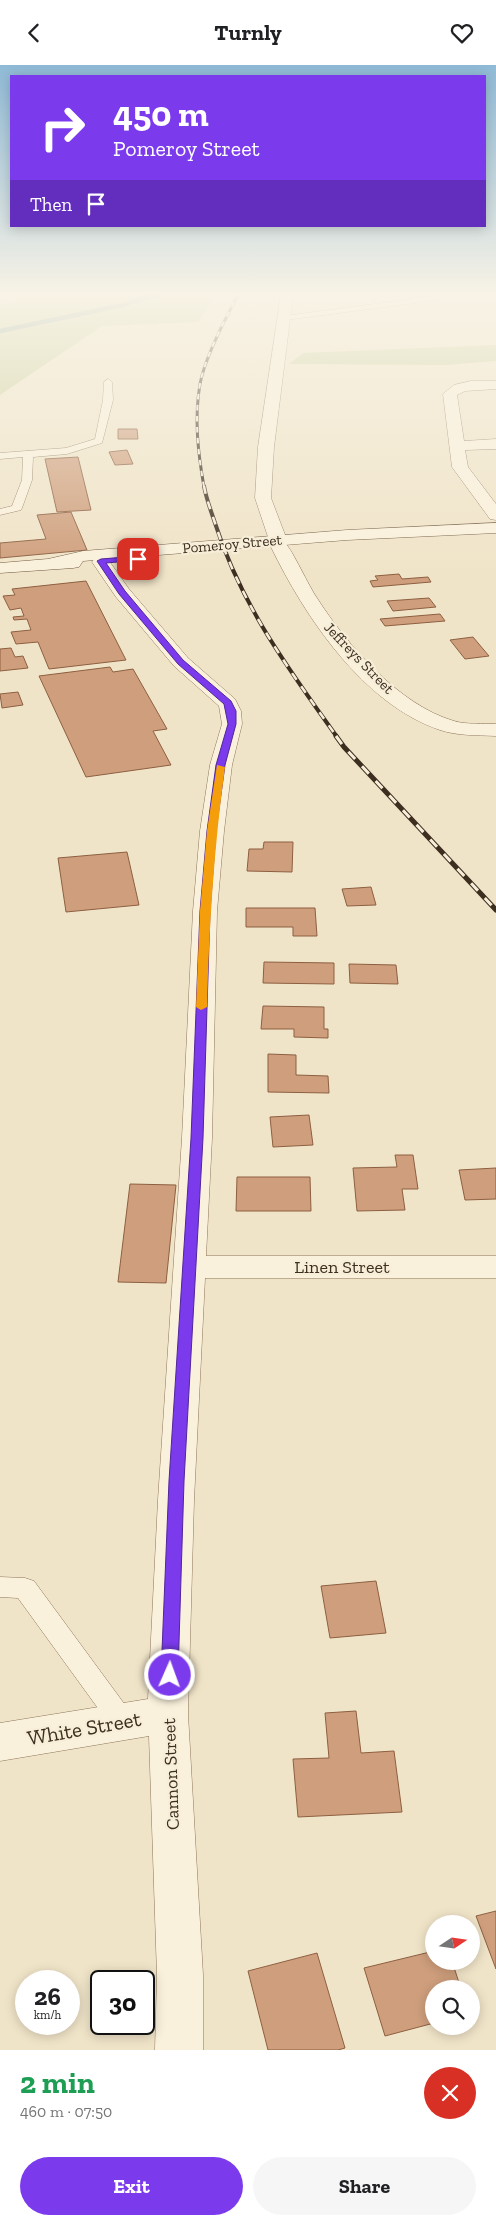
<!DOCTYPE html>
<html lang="en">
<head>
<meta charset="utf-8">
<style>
  :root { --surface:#fff; --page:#f6f6f6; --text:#202124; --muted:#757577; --accent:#7c3aed }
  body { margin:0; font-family:"Zilla Slab",serif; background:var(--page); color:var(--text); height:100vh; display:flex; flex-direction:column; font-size:19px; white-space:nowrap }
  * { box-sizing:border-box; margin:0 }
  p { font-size:16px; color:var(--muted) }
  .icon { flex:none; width:28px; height:28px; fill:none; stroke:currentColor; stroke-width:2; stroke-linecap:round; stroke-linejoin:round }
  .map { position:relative; height:1985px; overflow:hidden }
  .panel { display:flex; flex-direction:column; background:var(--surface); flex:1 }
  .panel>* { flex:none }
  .hud { position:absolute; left:10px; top:10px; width:476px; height:152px; border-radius:0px; box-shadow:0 2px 12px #0003; background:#7c3aed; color:#fff; overflow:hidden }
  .needle { width:32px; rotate:77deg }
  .tools { position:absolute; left:425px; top:1850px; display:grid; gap:10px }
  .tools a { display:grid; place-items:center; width:55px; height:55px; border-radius:50%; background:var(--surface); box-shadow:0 2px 12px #0003; font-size:25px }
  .speed { position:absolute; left:15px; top:1905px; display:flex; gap:10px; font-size:25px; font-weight:700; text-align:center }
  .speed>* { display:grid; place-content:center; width:65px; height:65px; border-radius:50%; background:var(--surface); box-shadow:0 2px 12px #0003; line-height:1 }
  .speed small { font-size:12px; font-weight:400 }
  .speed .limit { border:2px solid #111; border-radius:8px; background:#fff; color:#111 }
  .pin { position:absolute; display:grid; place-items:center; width:42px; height:42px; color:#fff; margin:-21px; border-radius:10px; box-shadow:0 2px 8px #0006 }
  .me { position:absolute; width:55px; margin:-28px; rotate:2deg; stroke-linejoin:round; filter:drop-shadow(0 0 4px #0008) }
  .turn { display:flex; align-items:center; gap:18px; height:105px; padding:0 20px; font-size:22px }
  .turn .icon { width:65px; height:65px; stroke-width:2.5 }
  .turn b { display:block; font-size:35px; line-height:42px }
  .then { display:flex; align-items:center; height:48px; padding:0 20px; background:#0003; gap:10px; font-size:19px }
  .round { display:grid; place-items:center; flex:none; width:52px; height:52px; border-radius:26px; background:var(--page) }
  .headline { display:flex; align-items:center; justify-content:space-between; height:85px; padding:0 20px }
  h1 { font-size:30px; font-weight:700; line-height:38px; color:#1e9e55 }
  .primary-button { display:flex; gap:10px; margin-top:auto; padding:10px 20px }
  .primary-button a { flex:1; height:58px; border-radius:30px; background:var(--accent); color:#fff; font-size:20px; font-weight:700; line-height:58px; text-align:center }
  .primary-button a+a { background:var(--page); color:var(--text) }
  header { display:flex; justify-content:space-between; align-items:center; height:65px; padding:0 20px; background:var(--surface); font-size:22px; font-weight:700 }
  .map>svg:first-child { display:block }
</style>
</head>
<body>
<header><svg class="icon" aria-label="back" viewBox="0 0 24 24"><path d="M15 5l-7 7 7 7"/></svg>Turnly<svg class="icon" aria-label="heart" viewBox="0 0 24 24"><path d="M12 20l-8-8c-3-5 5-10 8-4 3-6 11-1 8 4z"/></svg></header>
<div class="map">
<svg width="496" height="1985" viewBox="0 0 496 1985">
  <rect width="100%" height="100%" fill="#f0e4c8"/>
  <!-- green -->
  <path fill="#c9cf9b" d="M 21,230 L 216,230 L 198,257 L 102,261 L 0,330 L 0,240 L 17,235 Z
    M 496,280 L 496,296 L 445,300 L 289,299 L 303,288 Z"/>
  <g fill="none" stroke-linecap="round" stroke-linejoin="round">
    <!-- stream -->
    <path stroke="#6f938a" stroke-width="4.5" d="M 0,266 L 118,241 L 157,230"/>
  </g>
  <!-- building -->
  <path fill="#cf9f7d" stroke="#8d5f41" d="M 118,364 L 137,364 L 138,374 L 118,374 Z
    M 127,385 L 133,399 L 115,400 L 109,387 Z
    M 78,392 L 91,445 L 57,447 L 45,394 Z
    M 71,447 L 87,485 L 0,493 L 0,478 L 46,474 L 37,450 Z
    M 399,509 L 402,514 L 428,512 L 431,517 L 373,522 L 370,516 L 378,515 L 375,511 Z
    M 86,516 L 126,595 L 49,604 L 38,577 L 16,579 L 11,567 L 31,565 L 27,554 L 14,555 L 13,552 L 24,551 L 21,543 L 10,545 L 3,531 L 15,530 L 12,524 Z
    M 429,533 L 436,542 L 393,546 L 387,536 Z
    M 440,549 L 445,556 L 385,561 L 380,554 Z
    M 473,572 L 489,591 L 465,594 L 450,575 Z
    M 11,583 L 15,592 L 23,591 L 28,603 L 0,606 L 0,584 Z
    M 110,602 L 113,607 L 133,604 L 167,664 L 153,666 L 171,700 L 86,712 L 39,611 Z
    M 18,627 L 23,640 L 2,643 L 0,629 Z
    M 264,777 L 293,777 L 292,807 L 247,806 L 249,784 L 263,784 Z
    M 127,787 L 139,840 L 66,847 L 58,793 Z
    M 371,822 L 376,840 L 347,841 L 342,824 Z
    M 246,843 L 315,843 L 317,871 L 293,871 L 293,862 L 246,862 Z
    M 264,897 L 334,898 L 334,919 L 263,918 Z
    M 349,899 L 396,900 L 398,919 L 350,918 Z
    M 263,941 L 324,942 L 324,964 L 328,964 L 328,973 L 294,972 L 294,964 L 261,964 Z
    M 268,989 L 296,990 L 296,1010 L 328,1011 L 329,1028 L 268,1027 Z
    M 309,1050 L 313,1080 L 273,1082 L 270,1052 Z
    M 395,1090 L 413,1090 L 418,1124 L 402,1124 L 405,1145 L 357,1146 L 353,1103 L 397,1102 Z
    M 496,1103 L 496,1134 L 465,1135 L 459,1105 Z
    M 237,1112 L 310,1112 L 311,1146 L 236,1146 Z
    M 130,1119 L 176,1120 L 166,1218 L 118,1217 Z
    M 376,1516 L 386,1568 L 330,1573 L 321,1521 Z
    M 356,1646 L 361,1688 L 394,1686 L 402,1747 L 298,1752 L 293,1694 L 329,1693 L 325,1648 Z
    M 496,1846 L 496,1904 L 476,1851 Z
    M 434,1886 L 434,1896 L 452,1896 L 461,1924 L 434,1924 L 434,1958 L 385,1971 L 364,1903 Z
    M 317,1888 L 345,1983 L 338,1985 L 268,1985 L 248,1906 Z"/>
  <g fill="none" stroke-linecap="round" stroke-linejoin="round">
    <!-- lane casing -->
    <g stroke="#8d765c" stroke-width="1">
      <path id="lane" d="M 435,231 L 438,231 L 438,235 L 285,255 L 281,253 L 285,251 Z
        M 108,314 L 112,317 L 113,335 L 102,378 L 67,389 L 33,392 L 32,415 L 22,443 L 21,445 L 0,450 L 0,444 L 12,441 L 22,415 L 23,392 L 0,394 L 0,388 L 66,383 L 95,374 L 103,335 L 104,317 Z
        M 0,1512 L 25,1513 L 34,1516 L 131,1648 L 135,1656 L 131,1664 L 122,1668 L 113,1664 L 18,1533 L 0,1532 Z"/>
    </g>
    <!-- street casing -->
    <g stroke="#8d765c" stroke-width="1">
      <path id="street" d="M 281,230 L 293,230 L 274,382 L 271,433 L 287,475 L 285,478 C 292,484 309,522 317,533 C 347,580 399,640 454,656 C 467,660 483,658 496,659 L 496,671 C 477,670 458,671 440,665 C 363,639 305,552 271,482 L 273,479 L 269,475 L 255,433 L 258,382 Z
        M 471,316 L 496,316 L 496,324 L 465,326 L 457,330 L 464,376 L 496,374 L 496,384 L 465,385 L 468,402 L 496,439 L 496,455 L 490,454 L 452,402 L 443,329 L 454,320 Z
        M 101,492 L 107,493 L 129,524 L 188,593 L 235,634 L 241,646 L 242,659 L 232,700 L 224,766 L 217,846 L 212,1073 L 206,1191 L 496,1191 L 496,1213 L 205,1213 L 194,1435 L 188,1649 L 203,1910 L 203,1985 L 155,1985 L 157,1910 L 149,1671 L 0,1696 L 0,1658 L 148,1634 L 158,1435 L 182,1073 L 193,846 L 200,766 L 210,700 L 222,659 L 219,641 L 174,601 L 116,532 L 92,497 L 95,493 Z"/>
    </g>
    <!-- secondary casing -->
    <g stroke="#6f573f" stroke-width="1">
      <path id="secondary" d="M 496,458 L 496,468 L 347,475 L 83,496 L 79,502 L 73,503 L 0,508 L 0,498 L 48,494 L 83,486 L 347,465 Z"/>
    </g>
    <!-- lane -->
    <use href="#lane" fill="#faf1dc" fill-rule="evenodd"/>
    <!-- street -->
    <use href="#street" fill="#faf1dc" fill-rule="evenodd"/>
    <!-- secondary -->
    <use href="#secondary" fill="#faf1dc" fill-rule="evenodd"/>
    <!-- rail-far2 casing -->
    <g stroke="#3d2e20" stroke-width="3">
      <path id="rail-far2" d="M 204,422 C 198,388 194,353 200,319 C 205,292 225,254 238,230"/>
    </g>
    <!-- rail-far1 casing -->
    <g stroke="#3d2e20" stroke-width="4">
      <path id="rail-far1" d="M 204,421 C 206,433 211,446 215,458 C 241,540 288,603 337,672"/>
    </g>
    <!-- rail casing -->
    <g stroke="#3d2e20" stroke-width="5">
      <path id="rail" d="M 336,671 L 344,682 L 496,845"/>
    </g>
    <!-- rail-far2 -->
    <use href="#rail-far2" stroke="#f7eed8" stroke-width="2" stroke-dasharray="5.5" stroke-linecap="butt"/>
    <!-- rail-far1 -->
    <use href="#rail-far1" stroke="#f7eed8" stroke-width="2.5" stroke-dasharray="8" stroke-linecap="butt"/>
    <!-- rail -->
    <use href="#rail" stroke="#f7eed8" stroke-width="3" stroke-dasharray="10" stroke-linecap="butt"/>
  </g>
  <!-- sky -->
  <linearGradient id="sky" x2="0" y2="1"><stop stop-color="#8fbad6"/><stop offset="0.45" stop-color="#f8f3e6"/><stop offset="1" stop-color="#f8f3e6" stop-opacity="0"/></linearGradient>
  <rect width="496" height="508" fill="url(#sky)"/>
  <!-- route -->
  <path fill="#7c3aed" stroke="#51269a" d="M 138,491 L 142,494 L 140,495 L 106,498 L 125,526 L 183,595 L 231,636 L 236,646 L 236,659 L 225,700 L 216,766 L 210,846 L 203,1073 L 184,1416 L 178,1610 L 175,1615 L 170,1617 L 164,1615 L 161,1610 L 169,1416 L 191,1073 L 200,846 L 207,766 L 216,700 L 228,659 L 224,639 L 178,599 L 119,529 L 97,496 L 101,494 Z"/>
  <!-- slow -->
  <path fill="#f59e0b" d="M 217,700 L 225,702 C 214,782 209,862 207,942 L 201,945 L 196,942 L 200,846 L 207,766 Z"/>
  <g text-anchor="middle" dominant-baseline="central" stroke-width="4.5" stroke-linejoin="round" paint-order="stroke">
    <!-- far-street labels -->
    <g font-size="15" fill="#3d2e20" stroke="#f7eed8">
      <text transform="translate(232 479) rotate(-5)">Pomeroy Street</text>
      <text transform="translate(359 593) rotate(46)">Jeffreys Street</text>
    </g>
    <!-- street labels -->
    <g font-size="18" fill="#3d2e20" stroke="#f7eed8">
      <text x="342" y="1202">Linen Street</text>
      <text transform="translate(171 1709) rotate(-92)">Cannon Street</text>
    </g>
    <!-- near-street labels -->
    <g font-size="21" fill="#3d2e20" stroke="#f7eed8">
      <text transform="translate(84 1663) rotate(-10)">White Street</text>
    </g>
  </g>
</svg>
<div class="tools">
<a><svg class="needle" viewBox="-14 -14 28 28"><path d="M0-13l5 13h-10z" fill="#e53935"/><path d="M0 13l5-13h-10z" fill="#757577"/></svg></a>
<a><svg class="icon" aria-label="search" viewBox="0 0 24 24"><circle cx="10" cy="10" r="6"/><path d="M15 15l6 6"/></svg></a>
</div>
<div class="speed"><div>26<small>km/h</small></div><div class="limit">30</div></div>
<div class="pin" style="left:138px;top:494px;background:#d93025"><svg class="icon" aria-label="arrive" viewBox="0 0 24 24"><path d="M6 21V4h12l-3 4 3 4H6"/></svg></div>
<svg class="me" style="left:170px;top:1610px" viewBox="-20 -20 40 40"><circle r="17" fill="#7c3aed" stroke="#fff" stroke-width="3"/><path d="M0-11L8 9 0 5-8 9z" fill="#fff"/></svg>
<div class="hud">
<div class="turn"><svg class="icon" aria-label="right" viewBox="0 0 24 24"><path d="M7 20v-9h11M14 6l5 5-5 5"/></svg><div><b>450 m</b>Pomeroy Street</div></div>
<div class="then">Then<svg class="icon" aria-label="arrive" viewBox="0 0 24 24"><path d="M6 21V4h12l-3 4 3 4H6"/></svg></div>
</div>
</div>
<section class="panel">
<div class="headline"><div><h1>2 min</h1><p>460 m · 07:50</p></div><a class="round" style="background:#d93025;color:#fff"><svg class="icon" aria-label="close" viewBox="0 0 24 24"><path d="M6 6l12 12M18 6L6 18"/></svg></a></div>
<div class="primary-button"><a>Exit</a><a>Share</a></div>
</section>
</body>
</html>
